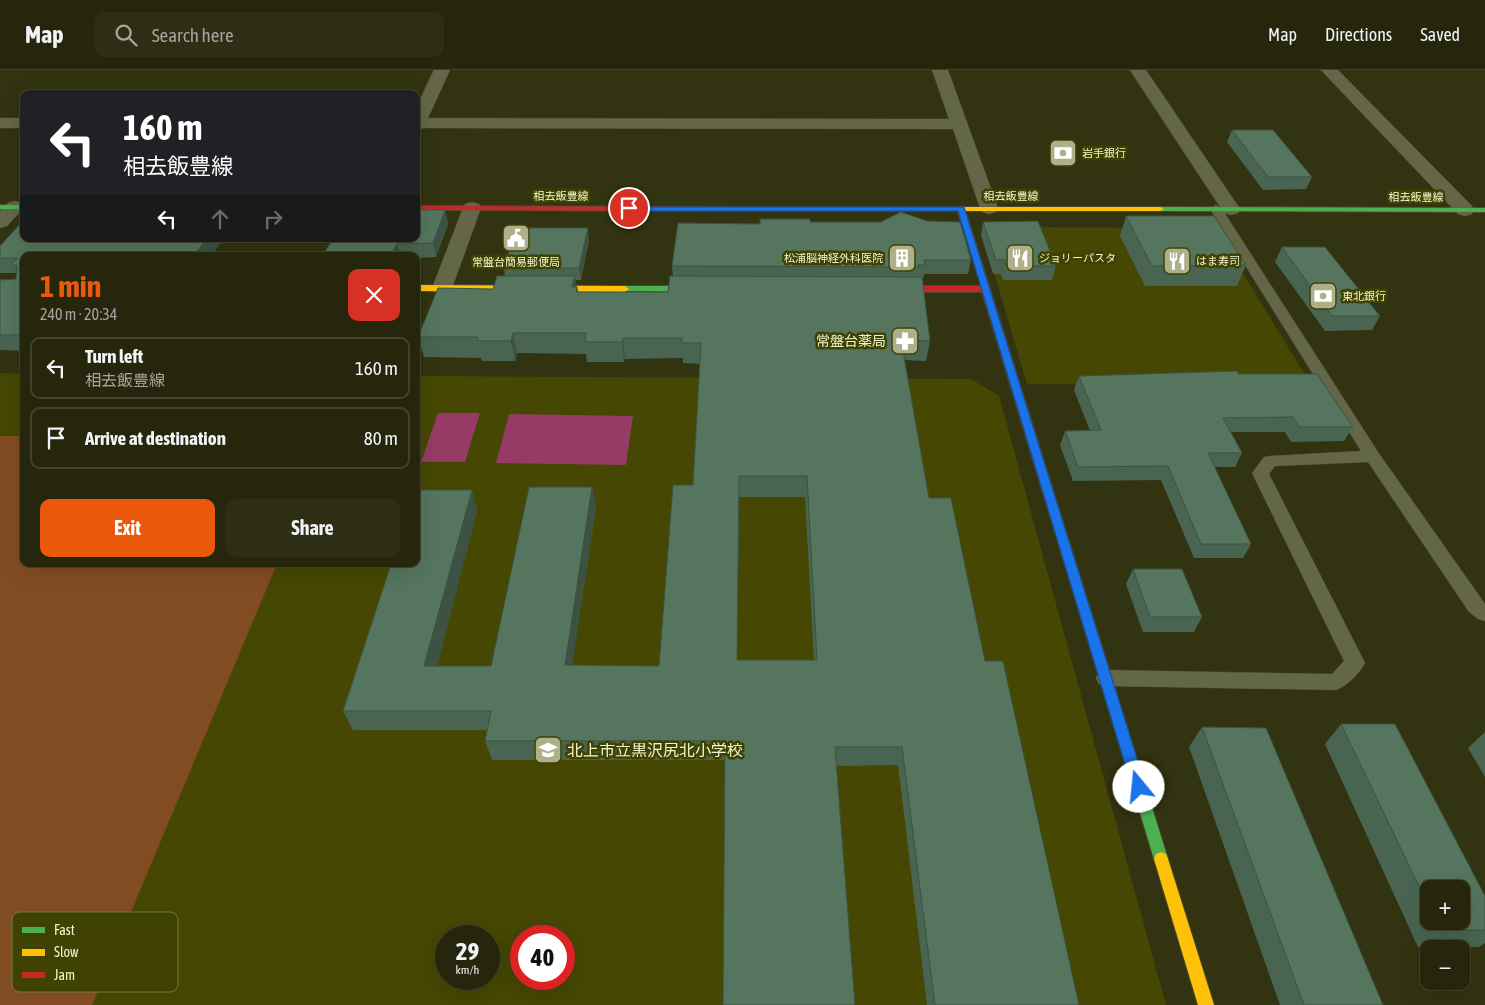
<!DOCTYPE html>
<html lang="en">
<head>
<meta charset="utf-8">
<style>
  :root { --surface:#26260c; --page:#2e2e15; --text:#f1f3f6; --muted:#a4a59d; --line:#42432d; --accent:#ea580c }
  body { margin:0; font-family:"Asap Condensed","Noto Sans JP",sans-serif; background:var(--page); color:var(--text); height:100vh; display:flex; flex-direction:column; font-size:19px; white-space:nowrap }
  * { box-sizing:border-box; margin:0 }
  p { font-size:16px; color:var(--muted) }
  .icon { flex:none; width:28px; height:28px; fill:none; stroke:currentColor; stroke-width:2; stroke-linecap:round; stroke-linejoin:round }
  .map { position:relative; flex:1; overflow:hidden }
  .panel { position:absolute; left:20px; top:182px; width:400px; height:315px; display:flex; flex-direction:column; background:var(--surface); border-radius:10px; box-shadow:0 5px 20px #0002,0 0 0 1px var(--line) }
  .panel>* { flex:none }
  .banner { position:absolute; left:20px; top:20px; width:400px; height:152px; border-radius:10px; box-shadow:0 5px 20px #0002,0 0 0 1px var(--line); background:#202124; color:#fff; overflow:hidden }
  .buttons { position:absolute; left:1420px; top:810px; display:grid; gap:10px }
  .buttons a { display:grid; place-items:center; width:50px; height:50px; border-radius:10px; background:var(--surface); box-shadow:0 5px 20px #0002,0 0 0 1px var(--line); font-size:25px }
  .speed { position:absolute; left:435px; top:855px; display:flex; gap:10px; font-size:25px; font-weight:700; text-align:center }
  .speed>* { display:grid; place-content:center; width:65px; height:65px; border-radius:50%; background:var(--surface); box-shadow:0 5px 20px #0002,0 0 0 1px var(--line); line-height:1 }
  .speed small { font-size:12px; font-weight:400 }
  .speed .limit { border:8px solid #d22; background:#fff; color:#111 }
  .pin { position:absolute; display:grid; place-items:center; width:42px; height:42px; color:#fff; margin:-21px; border:2px solid #fff; border-radius:50%; box-shadow:0 1px 5px #0007 }
  .me { position:absolute; width:55px; margin:-28px; rotate:343deg; stroke-linejoin:round; filter:drop-shadow(0 0 4px #0008) }
  .turn { display:flex; align-items:center; gap:18px; height:105px; padding:0 20px; font-size:22px }
  .turn .icon { width:65px; height:65px; stroke-width:2.5 }
  .turn b { display:block; font-size:35px; line-height:42px }
  .lanes { display:flex; align-items:center; height:48px; padding:0 20px; background:#0003; justify-content:center; gap:25px; direction:ltr }
  .lanes .off { opacity:.35 }
  .round { display:grid; place-items:center; flex:none; width:52px; height:52px; border-radius:10px; background:var(--page) }
  .summary { display:flex; align-items:center; justify-content:space-between; height:85px; padding:0 20px }
  h1 { font-size:30px; font-weight:700; line-height:38px; color:var(--accent) }
  .cta { display:flex; gap:10px; margin-top:auto; padding:10px 20px }
  .cta a { flex:1; height:58px; border-radius:10px; background:var(--accent); color:#fff; font-size:20px; font-weight:700; line-height:58px; text-align:center }
  .cta a+a { background:var(--page); color:var(--text) }
  ul { padding:0; list-style:none }
  li { display:flex; align-items:center; gap:15px; height:62px; margin:0 10px 8px; padding:0 10px; border:2px solid var(--line); border-radius:10px }
  li div { flex:1 }
  li b { display:block; font-size:19px }
  li em { font-style:normal }
  header { display:flex; align-items:center; gap:30px; box-sizing:border-box; height:70px; padding:0 25px; background:var(--surface); border-bottom:1px solid var(--line) }
  header strong { font-size:24px }
  nav { display:flex; gap:28px; margin-inline-start:auto; font-size:18px }
  .search { width:350px; height:45px; background:var(--page); display:flex; align-items:center; gap:12px; box-sizing:border-box; padding:0 18px; border-radius:10px; color:var(--muted); font-size:19px }
  .map>svg:first-child { display:block }
</style>
</head>
<body>
<header>
<strong>Map</strong>
<div class="search"><svg class="icon" aria-label="search" viewBox="0 0 24 24"><circle cx="10" cy="10" r="6"/><path d="M15 15l6 6"/></svg>Search here</div>
<nav><a>Map</a><a>Directions</a><a>Saved</a></nav>
</header>
<div class="map">
<svg width="1485" height="935" viewBox="0 0 1485 935">
  <rect width="100%" height="100%" fill="#323310"/>
  <!-- built -->
  <path fill="#454702" fill-rule="evenodd" d="M 1002,157 L 1215,158 L 1312,316 L 1027,314 L 984,169 Z
    M 0,303 L 24,304 L 24,494 L 416,494 L 416,306 L 971,309 L 999,326 L 1166,935 L 0,935 ZM 446,866 L 489,866 L 489,909 L 446,909 ZM 521,866 L 564,866 L 564,909 L 521,909 Z"/>
  <!-- green -->
  <path fill="#824c23" d="M 0,366 L 24,366 L 24,494 L 277,494 L 92,935 L 0,935 Z"/>
  <!-- water -->
  <path fill="#963a66" d="M 438,343 L 480,343 L 465,392 L 421,392 Z
    M 509,344 L 633,346 L 626,395 L 496,393 Z"/>
  <g fill="none" stroke-linecap="round" stroke-linejoin="round">
    <!-- lane casing -->
    <g stroke="#4a4a31" stroke-width="1">
      <path id="lane" d="M 1216,135 L 1222,139 L 1378,382 L 1485,534 L 1485,551 L 1478,549 L 1469,542 L 1368,392 L 1275,396 L 1269,404 L 1365,593 C 1359,604 1347,616 1336,620 L 1106,616 L 1099,614 L 1096,608 L 1099,602 L 1106,600 L 1332,604 L 1344,591 L 1252,403 L 1264,387 L 1270,386 L 1361,381 L 1210,139 Z"/>
    </g>
    <!-- street casing -->
    <g stroke="#4a4a31" stroke-width="1">
      <path id="street" d="M 434,0 L 450,0 L 428,48 L 949,49 L 932,0 L 948,0 L 998,138 L 996,142 L 989,144 L 982,142 L 980,138 L 953,59 L 423,58 L 416,61 L 416,38 Z
        M 1130,0 L 1146,0 L 1240,139 L 1238,143 L 1231,145 L 1224,143 Z
        M 1321,0 L 1338,0 L 1472,136 L 1474,140 L 1472,144 L 1465,146 L 1458,144 Z
        M 0,48 L 24,48 L 24,58 L 0,58 Z
        M 15,131 L 22,133 L 24,138 L 7,156 L 0,158 L 0,141 L 8,133 Z
        M 472,132 L 479,134 L 481,138 L 452,218 L 449,222 L 442,224 L 435,222 L 432,218 L 463,138 L 465,134 Z"/>
    </g>
    <!-- fast casing -->
    <g stroke="#4a4a31" stroke-width="2">
      <path id="fast" d="M 0,135 L 24,135 L 24,139 L 0,139 Z
        M 1157,137 L 1485,138 L 1485,142 L 1160,141 L 1156,139 Z
        M 625,216 L 705,216 L 709,219 L 705,222 L 622,221 L 621,219 Z
        M 1087,543 L 1091,545 L 1093,548 L 1168,789 L 1166,794 L 1161,796 L 1156,794 L 1154,789 L 1081,548 L 1083,545 Z"/>
    </g>
    <!-- slow casing -->
    <g stroke="#4a4a31" stroke-width="2">
      <path id="slow" d="M 750,137 L 1160,137 L 1164,139 L 1160,141 L 753,141 L 749,139 Z
        M 416,215 L 625,216 L 629,219 L 625,222 L 416,221 Z
        M 1161,782 L 1166,784 L 1168,789 L 1214,935 L 1198,935 L 1154,789 L 1156,784 Z"/>
    </g>
    <!-- jam casing -->
    <g stroke="#4a4a31" stroke-width="2">
      <path id="jam" d="M 416,136 L 753,137 L 757,139 L 753,141 L 416,140 Z
        M 958,137 L 965,139 L 1093,548 L 1091,551 L 1083,551 L 1081,548 L 982,222 L 885,222 L 881,219 L 885,216 L 981,216 L 957,139 Z"/>
    </g>
    <!-- lane -->
    <use href="#lane" fill="#646648" fill-rule="evenodd"/>
    <!-- street -->
    <use href="#street" fill="#646648" fill-rule="evenodd"/>
    <!-- fast -->
    <use href="#fast" fill="#4caf50" fill-rule="evenodd"/>
    <!-- slow -->
    <use href="#slow" fill="#ffc107" fill-rule="evenodd"/>
    <!-- jam -->
    <use href="#jam" fill="#c62828" fill-rule="evenodd"/>
  </g>
  <!-- wall -->
  <path fill="#496551" fill-rule="evenodd" d="M 1232,60 L 1312,107 L 1306,119 L 1263,120 L 1227,72 Z
    M 445,140 L 448,154 L 436,187 L 416,188 L 416,186 L 322,186 L 416,169 Z
    M 1126,146 L 1246,195 L 1237,216 L 1145,216 L 1120,166 Z
    M 810,152 L 971,190 L 968,204 L 924,204 L 923,209 L 922,209 L 930,271 L 926,291 L 904,290 L 929,428 L 985,591 L 1079,935 L 927,935 L 898,695 L 837,696 L 725,690 L 492,690 L 485,671 L 487,660 L 353,660 L 343,641 L 472,420 L 477,441 L 437,596 L 491,596 L 592,417 L 596,437 L 572,595 L 659,596 L 693,415 L 700,294 L 683,293 L 683,288 L 625,289 L 624,292 L 587,292 L 586,284 L 517,283 L 515,291 L 482,291 L 481,288 L 424,287 L 418,267 L 493,219 L 505,206 L 504,198 L 589,170 L 581,210 L 575,210 L 576,217 L 577,217 L 578,222 L 668,222 L 673,206 L 672,196 L 760,154 ZM 739,427 L 805,427 L 814,590 L 737,590 Z
    M 983,152 L 1056,196 L 1052,210 L 1003,210 L 1001,204 L 993,204 L 981,165 Z
    M 24,169 L 223,169 L 211,186 L 24,186 L 24,281 L 0,280 L 0,210 L 16,209 L 16,203 L 0,203 L 0,176 Z
    M 1282,177 L 1380,246 L 1372,260 L 1325,261 L 1275,192 Z
    M 1238,304 L 1353,357 L 1344,371 L 1291,372 L 1285,362 L 1231,362 L 1242,383 L 1235,397 L 1214,397 L 1251,474 L 1243,488 L 1194,488 L 1161,410 L 1073,411 L 1060,375 L 1065,361 L 1090,361 L 1074,320 L 1079,306 Z
    M 1133,499 L 1202,547 L 1194,562 L 1143,562 L 1126,514 Z
    M 1341,654 L 1485,826 L 1485,873 L 1479,877 L 1418,877 L 1325,674 ZM 1429,819 L 1461,851 L 1429,851 Z
    M 1202,657 L 1383,935 L 1280,935 L 1189,677 Z
    M 1485,662 L 1485,707 L 1468,678 Z"/>
  <!-- shaded-wall -->
  <path fill="#3c5242" d="M 445,140 L 448,154 L 436,187 L 433,173 Z
    M 588,158 L 589,170 L 581,210 L 579,198 Z
    M 206,169 L 223,169 L 211,186 L 194,186 Z
    M 397,174 L 401,186 L 390,186 Z
    M 575,206 L 577,220 L 577,217 L 580,237 L 572,217 Z
    M 513,263 L 517,283 L 515,291 L 511,271 Z
    M 623,268 L 625,289 L 624,292 L 622,272 Z
    M 592,417 L 596,437 L 569,615 L 565,595 Z
    M 472,420 L 477,441 L 432,616 L 424,596 Z"/>
  <!-- building -->
  <path fill="#55755e" stroke="#3c5242" fill-rule="evenodd" d="M 1232,60 L 1273,60 L 1312,107 L 1268,107 Z
    M 416,140 L 445,140 L 433,173 L 397,174 L 390,186 L 322,186 L 333,169 L 416,169 Z
    M 901,142 L 927,151 L 960,152 L 971,190 L 924,190 L 925,195 L 918,195 L 919,197 L 672,196 L 678,153 L 760,154 L 760,149 L 810,149 L 810,152 L 881,152 Z
    M 1126,146 L 1214,146 L 1246,195 L 1152,196 Z
    M 1038,151 L 1056,196 L 1006,196 L 1004,189 L 996,190 L 983,152 Z
    M 20,154 L 24,154 L 24,169 L 206,169 L 194,186 L 24,186 L 24,265 L 0,265 L 0,210 L 16,209 L 17,196 L 12,194 L 18,188 L 0,188 L 0,176 Z
    M 516,158 L 588,158 L 579,198 L 504,198 Z
    M 1282,177 L 1325,177 L 1380,246 L 1332,246 Z
    M 497,206 L 575,206 L 572,217 L 577,217 L 576,222 L 668,222 L 670,206 L 922,207 L 930,271 L 901,270 L 929,428 L 951,428 L 985,591 L 1003,591 L 1079,935 L 935,935 L 902,677 L 835,677 L 855,935 L 723,935 L 725,671 L 485,671 L 491,641 L 343,641 L 391,494 L 416,494 L 416,420 L 472,420 L 424,596 L 491,596 L 529,417 L 592,417 L 565,595 L 659,596 L 673,415 L 693,415 L 701,273 L 682,273 L 682,268 L 623,268 L 622,272 L 585,272 L 586,263 L 513,263 L 511,271 L 477,271 L 478,267 L 418,267 L 438,218 L 493,219 ZM 739,406 L 807,406 L 817,590 L 737,590 Z
    M 1237,301 L 1238,304 L 1317,304 L 1353,357 L 1299,357 L 1293,347 L 1223,348 L 1242,383 L 1208,383 L 1251,474 L 1201,474 L 1168,396 L 1078,397 L 1065,361 L 1101,360 L 1079,306 Z
    M 1133,499 L 1182,499 L 1202,547 L 1150,547 Z
    M 1341,654 L 1395,654 L 1485,826 L 1485,860 L 1440,860 L 1435,851 L 1461,851 L 1461,819 L 1429,819 L 1429,837 Z
    M 1202,657 L 1266,658 L 1383,935 L 1304,935 Z"/>
  <!-- route -->
  <path fill="#1a73e8" stroke="#114b97" d="M 626,137 L 964,137 L 1146,717 L 1144,722 L 1139,723 L 1134,722 L 1132,717 L 958,141 L 629,141 L 625,138 Z"/>
  <!-- icons -->
  <defs>
    <g id="bank-square" transform="scale(1.4375)"><rect x="-9" y="-9" width="18" height="18" rx="4" fill="#aeb08c" stroke="#3f4201"/><path d="M-6-4H6V4H-6ZM0-2.3a2.3 2.3 0 1 0 0 4.6a2.3 2.3 0 1 0 0-4.6Z" fill="#fff"/></g>
    <g id="civic-square" transform="scale(1.4375)"><rect x="-9" y="-9" width="18" height="18" rx="4" fill="#aeb08c" stroke="#3f4201"/><path d="M-.6-6.5H3V-4.5H.6V-3L4-1V1h2V6H-6V1h2V-1L-.6-3ZM-1.2 2.5V6h2.4V2.5Z" fill="#fff"/></g>
    <g id="building-square" transform="scale(1.4375)"><rect x="-9" y="-9" width="18" height="18" rx="4" fill="#aeb08c" stroke="#3f4201"/><path d="M-4-6H4V6H1V3H-1V6H-4ZM-2.5-4.3h1.7v1.8h-1.7ZM.8-4.3h1.7v1.8H.8ZM-2.5-1h1.7V.8h-1.7ZM.8-1h1.7V.8H.8Z" fill="#fff"/></g>
    <g id="restaurant-square" transform="scale(1.4375)"><rect x="-9" y="-9" width="18" height="18" rx="4" fill="#aeb08c" stroke="#3f4201"/><path d="M-5-6h1v4h1v-4h1v4h1v-4h1v5L-1.5 .5V6h-2V.5L-5-1ZM5-6V6H3V1.5H1.5Q1.5-4 5-6Z" fill="#fff"/></g>
    <g id="pharmacy-square" transform="scale(1.4375)"><rect x="-9" y="-9" width="18" height="18" rx="4" fill="#aeb08c" stroke="#3f4201"/><path d="M-2-6h4v4h4v4h-4v4h-4v-4h-4v-4h4Z" fill="#fff"/></g>
    <g id="school-square" transform="scale(1.4375)"><rect x="-9" y="-9" width="18" height="18" rx="4" fill="#aeb08c" stroke="#3f4201"/><path d="M0-5L7-2L0 1L-7-2ZM-4 1L0 2.5L4 1V4Q0 6-4 4Z" fill="#fff"/></g>
  </defs>
  <g fill-rule="evenodd">
    <use href="#bank-square" x="1063" y="83"/>
    <use href="#civic-square" x="516" y="168"/>
    <use href="#building-square" x="902" y="188"/>
    <use href="#restaurant-square" x="1020" y="188"/>
    <use href="#restaurant-square" x="1177" y="191"/>
    <use href="#bank-square" x="1323" y="226"/>
    <use href="#pharmacy-square" x="905" y="271"/>
    <use href="#school-square" x="548" y="680"/>
  </g>
  <g text-anchor="middle" dominant-baseline="central" stroke-width="5" stroke-linejoin="round" paint-order="stroke">
    <!-- far-poi labels -->
    <g font-size="11" fill="#f0f4ce" stroke="#3f4201" text-anchor="start">
      <text x="1082" y="83">岩手銀行</text>
      <text x="883" y="188" text-anchor="end">松浦脳神経外科医院</text>
      <text x="1039" y="188">ジョリーパスタ</text>
      <text x="1196" y="191">はま寿司</text>
      <text x="516" y="192" text-anchor="middle">常盤台簡易郵便局</text>
      <text x="1342" y="226">東北銀行</text>
    </g>
    <!-- far-street labels -->
    <g font-size="11" fill="#f0f4ce" stroke="#3f4201">
      <text x="561" y="126">相去飯豊線</text>
      <text x="1011" y="126">相去飯豊線</text>
      <text x="1416" y="127">相去飯豊線</text>
    </g>
    <!-- poi labels -->
    <g font-size="14" fill="#f0f4ce" stroke="#3f4201" text-anchor="end">
      <text x="886" y="271">常盤台薬局</text>
    </g>
    <!-- near-poi labels -->
    <g font-size="16" fill="#f0f4ce" stroke="#3f4201" text-anchor="start">
      <text x="567" y="680">北上市立黒沢尻北小学校</text>
    </g>
  </g>
  <!-- legend -->
  <rect x="12" y="842" width="166" height="80" rx="8" fill="#3f4201" stroke="#74773e" stroke-width="1"/>
  <rect x="22" y="857" width="23" height="6" fill="#4caf50"/>
  <rect x="22" y="879" width="23" height="7" fill="#ffc107"/>
  <rect x="22" y="902" width="23" height="6" fill="#c62828"/>
  <g font-size="14" fill="#f0f4ce">
    <text x="54" y="865">Fast</text>
    <text x="54" y="887">Slow</text>
    <text x="54" y="910">Jam</text>
  </g>
</svg>
<div class="buttons">
<a>+</a>
<a>−</a>
</div>
<div class="speed"><div>29<small>km/h</small></div><div class="limit">40</div></div>
<div class="pin" style="left:629px;top:138px;background:#d93025"><svg class="icon" aria-label="arrive" viewBox="0 0 24 24"><path d="M6 21V4h12l-3 4 3 4H6"/></svg></div>
<svg class="me" style="left:1139px;top:717px" viewBox="-20 -20 40 40"><circle r="19" fill="#fff"/><path d="M0-13L10 11 0 6-10 11z" fill="#1a73e8"/></svg>
<div class="banner">
<div class="turn"><svg class="icon" aria-label="left" viewBox="0 0 24 24"><path d="M17 20v-9H6M10 6l-5 5 5 5"/></svg><div><b>160 m</b>相去飯豊線</div></div>
<div class="lanes"><svg class="icon" aria-label="left" viewBox="0 0 24 24"><path d="M17 20v-9H6M10 6l-5 5 5 5"/></svg><svg class="icon off" aria-label="ahead" viewBox="0 0 24 24"><path d="M12 20V5M6 11l6-6 6 6"/></svg><svg class="icon off" aria-label="right" viewBox="0 0 24 24"><path d="M7 20v-9h11M14 6l5 5-5 5"/></svg></div>
</div>
<section class="panel">
<div class="summary"><div><h1>1 min</h1><p>240 m · 20:34</p></div><a class="round" style="background:#d93025;color:#fff"><svg class="icon" aria-label="close" viewBox="0 0 24 24"><path d="M6 6l12 12M18 6L6 18"/></svg></a></div>
<ul>
<li><svg class="icon" aria-label="left" viewBox="0 0 24 24"><path d="M17 20v-9H6M10 6l-5 5 5 5"/></svg><div><b>Turn left</b><p>相去飯豊線</p></div><em>160 m</em></li>
<li><svg class="icon" aria-label="arrive" viewBox="0 0 24 24"><path d="M6 21V4h12l-3 4 3 4H6"/></svg><div><b>Arrive at destination</b></div><em>80 m</em></li>
</ul>
<div class="cta"><a>Exit</a><a>Share</a></div>
</section>
</div>
</body>
</html>
